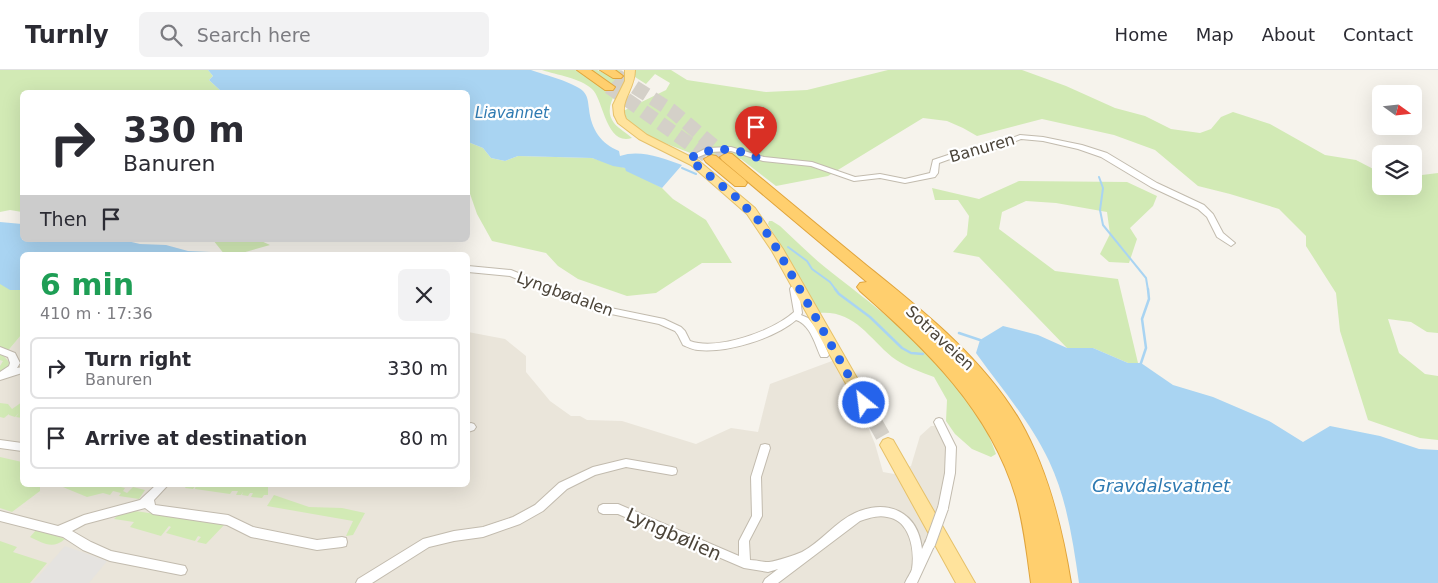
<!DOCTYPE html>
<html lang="en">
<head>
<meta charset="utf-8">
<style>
  :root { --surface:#fff; --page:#f2f2f3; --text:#2b2b33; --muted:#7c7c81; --line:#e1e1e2 }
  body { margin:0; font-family:"DejaVu Sans",sans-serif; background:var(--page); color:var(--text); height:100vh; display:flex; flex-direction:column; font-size:19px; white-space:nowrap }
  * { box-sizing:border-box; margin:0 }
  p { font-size:16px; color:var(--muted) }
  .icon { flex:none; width:28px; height:28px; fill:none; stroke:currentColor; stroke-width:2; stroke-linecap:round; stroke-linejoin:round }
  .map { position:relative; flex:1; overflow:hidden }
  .sheet { position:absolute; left:20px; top:182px; width:450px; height:235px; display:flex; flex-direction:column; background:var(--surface); border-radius:8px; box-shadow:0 5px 20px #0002 }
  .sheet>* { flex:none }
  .banner { position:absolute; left:20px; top:20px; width:450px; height:152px; border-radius:8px; box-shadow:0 5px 20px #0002; background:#fff; color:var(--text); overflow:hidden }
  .needle { width:32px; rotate:105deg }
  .tools { position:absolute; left:1372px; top:15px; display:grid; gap:10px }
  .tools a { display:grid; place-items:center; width:50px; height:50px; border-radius:8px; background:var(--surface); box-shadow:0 5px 20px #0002; font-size:25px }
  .pin { position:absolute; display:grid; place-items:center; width:42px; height:42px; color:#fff; margin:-51px -21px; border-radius:50% 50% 50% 0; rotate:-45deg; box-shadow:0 0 5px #0007 }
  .pin .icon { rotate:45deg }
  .me { position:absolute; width:55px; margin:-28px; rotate:331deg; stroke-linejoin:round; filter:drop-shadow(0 0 4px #0008) }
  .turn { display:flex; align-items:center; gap:18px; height:105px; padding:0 20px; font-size:22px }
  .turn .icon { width:65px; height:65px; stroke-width:2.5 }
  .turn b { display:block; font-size:35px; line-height:42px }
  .then { display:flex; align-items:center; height:48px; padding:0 20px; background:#0003; gap:10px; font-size:19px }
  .round { display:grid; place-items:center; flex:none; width:52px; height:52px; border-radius:8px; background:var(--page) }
  .summary { display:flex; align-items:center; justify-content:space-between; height:85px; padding:0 20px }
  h1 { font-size:30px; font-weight:800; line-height:38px; color:#1e9e55 }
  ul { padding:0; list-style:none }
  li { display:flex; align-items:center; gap:15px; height:62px; margin:0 10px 8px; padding:0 10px; border:2px solid var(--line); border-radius:8px }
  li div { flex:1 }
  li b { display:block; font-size:19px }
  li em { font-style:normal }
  header { display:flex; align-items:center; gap:30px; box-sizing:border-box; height:70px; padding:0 25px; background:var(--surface); border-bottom:1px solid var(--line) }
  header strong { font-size:24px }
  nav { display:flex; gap:28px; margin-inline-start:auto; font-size:18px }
  .search { width:350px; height:45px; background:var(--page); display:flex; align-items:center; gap:12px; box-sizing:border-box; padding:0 18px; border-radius:8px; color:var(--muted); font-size:19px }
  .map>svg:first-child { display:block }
</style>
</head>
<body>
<header>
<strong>Turnly</strong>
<div class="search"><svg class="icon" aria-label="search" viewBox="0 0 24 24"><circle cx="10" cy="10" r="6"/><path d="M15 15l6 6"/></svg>Search here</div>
<nav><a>Home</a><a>Map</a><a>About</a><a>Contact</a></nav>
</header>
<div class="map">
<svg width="1438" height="513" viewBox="0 0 1438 513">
  <rect width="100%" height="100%" fill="#f6f3ec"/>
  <!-- residential -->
  <path fill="#eae5da" d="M 468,262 L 505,269 L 526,286 L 526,302 L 550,331 L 571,346 L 580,346 L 587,350 L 622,351 L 696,374 L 731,358 L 758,362 L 770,314 L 840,288 L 875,374 L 883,402 L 894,404 L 911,396 L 920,366 L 931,356 L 937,356 L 945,371 L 948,387 L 946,403 L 940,430 L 928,468 L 908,513 L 0,513 L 0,283 L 6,283 L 22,264 L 22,415 L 468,415 Z"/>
  <!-- green -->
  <path fill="#d2eab5" d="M 0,0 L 208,0 L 213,6 L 209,10 L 222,22 L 22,22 L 22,142 L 10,140 L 0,142 Z
    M 542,0 L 576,0 L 600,16 L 611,17 L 610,13 L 589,0 L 597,0 L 613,7 L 613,0 L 620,0 C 625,19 600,34 614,53 C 619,59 627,63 632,68 C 606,77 603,28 592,19 C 580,8 557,5 542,0 Z
    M 624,0 L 671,0 L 687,10 L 766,22 L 807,20 L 888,0 L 1022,0 L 1066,16 L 1115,38 L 1145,46 L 1171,59 L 1200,63 L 1211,59 L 1221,47 L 1233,42 L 1270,54 L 1325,85 L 1356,90 L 1381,103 L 1381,116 L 1414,116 L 1414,106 L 1438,103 L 1438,263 L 1427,262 L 1411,252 L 1388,249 L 1399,283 L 1425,304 L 1438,306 L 1438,370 L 1420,368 L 1368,350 L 1340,261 L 1336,223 L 1306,176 L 1306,166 L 1279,139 L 1230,124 L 1198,116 L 1155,80 L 1114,65 L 1042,49 L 977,66 L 963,58 L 947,51 L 923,48 L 828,106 L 776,116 L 741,89 L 693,84 L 641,64 L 613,46 L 666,20 L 670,13 L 655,4 L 646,14 Z
    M 468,72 L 483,78 L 491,88 L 505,91 L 518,86 L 592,88 L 625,98 L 662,118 L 673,129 L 706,150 L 732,193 L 702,193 L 656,223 L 627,226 L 578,209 L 558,196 L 546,183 L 492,171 L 477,144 L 468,118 Z
    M 1019,111 L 1127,112 L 1157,126 L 1153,136 L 1130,158 L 1137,169 L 1129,193 L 1109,192 L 1100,184 L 1110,164 L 1107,142 L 1056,133 L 1026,131 L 1002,142 L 999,159 L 1055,201 L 1118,209 L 1138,293 L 1128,293 L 1093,278 L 1067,278 L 979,187 L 953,182 L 967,165 L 969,146 L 958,130 L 935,130 L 932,118 L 979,129 Z
    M 769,151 L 772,151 L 780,156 C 795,170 810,185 826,198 C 889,248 970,304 996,384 L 991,387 L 972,379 L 955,364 L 946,351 L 947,330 L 934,307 C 920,302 904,296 892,287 C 868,267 854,240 819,243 L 768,154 Z
    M 213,170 L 259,170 L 270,175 L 235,185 L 225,185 Z
    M 0,213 L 22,215 L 22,264 L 6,283 L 2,284 L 9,292 L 8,298 L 0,303 L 0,296 L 3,291 L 0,290 Z
    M 22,332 L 22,348 L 16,347 L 19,343 L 15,347 L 9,345 L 9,344 L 4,348 L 0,347 L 0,333 L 8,334 L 12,339 Z
    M 0,387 L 22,392 L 22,415 L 40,415 L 40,421 L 12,442 L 0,438 Z
    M 58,415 L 86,415 L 88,417 C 98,411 114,415 125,418 L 123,421 L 127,423 L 133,417 L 145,420 L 139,429 L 119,426 L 121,423 L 113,421 L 110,425 L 103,423 L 87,427 Z
    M 187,415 L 268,416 L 268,425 L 264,425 L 262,428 L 251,427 L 253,423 L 250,423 L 248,426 L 242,425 L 243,422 L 241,425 L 236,425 L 238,421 L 232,421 L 230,424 L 195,419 L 196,415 L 193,419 L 185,418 Z
    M 274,425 L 309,437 L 342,438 L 365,443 L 353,465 L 346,466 L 353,451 L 267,436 Z
    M 135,441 L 225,454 L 206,474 L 197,472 L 201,467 L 198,466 L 195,471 L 166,463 L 171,457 L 169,456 L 161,466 L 130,457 L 134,452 L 114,449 L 118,445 Z
    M 37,459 L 65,469 C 52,480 43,473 30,467 Z
    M 0,471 L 17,477 L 13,482 L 47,493 L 30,513 L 0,513 Z"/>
  <!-- parking -->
  <path fill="#e5e3e0" d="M 65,476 L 107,491 L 89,513 L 33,513 Z"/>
  <!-- water -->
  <path fill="#a9d4f2" d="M 208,0 L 531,0 C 545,5 573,12 583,21 C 588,26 588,32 589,39 C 591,59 601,74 619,81 L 620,86 C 640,79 662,88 682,95 L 662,118 L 626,101 L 625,98 L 613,96 L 592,88 L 518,86 L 505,91 L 491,88 L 483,78 L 468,72 L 468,22 L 222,22 L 209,10 L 213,6 Z
    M 0,152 L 22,154 L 22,170 L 123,170 L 140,174 L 166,175 L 188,181 L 211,182 L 212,185 L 22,185 L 22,220 L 10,220 L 0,214 Z
    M 1003,256 L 1038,265 L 1067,278 L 1093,278 L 1128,293 L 1141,293 L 1173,315 L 1213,327 L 1269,351 L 1303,372 L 1330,356 L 1380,366 L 1419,379 L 1438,380 L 1438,513 L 1079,513 C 1073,472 1067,429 1049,391 C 1030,351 1001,318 976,283 L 980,270 Z"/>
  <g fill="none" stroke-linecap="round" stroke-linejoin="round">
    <!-- stream-far1 -->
    <path stroke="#a9d4f2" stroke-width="2" d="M 682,98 L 696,104
      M 1099,107 L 1103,118 L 1100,140 L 1103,155 L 1146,208 L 1148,220
      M 788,177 L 807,191 L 812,199 L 830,212 L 836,220"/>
    <!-- stream -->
    <path stroke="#a9d4f2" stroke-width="2.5" d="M 835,219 L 839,224 L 870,247 L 902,278 L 911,283 L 923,284
      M 959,263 L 980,270
      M 1141,293 L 1146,278 L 1142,249 L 1149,229 L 1148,219"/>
    <!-- primary-tunnel -->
    <path stroke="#d4d0c8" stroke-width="15" stroke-dasharray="15 8" stroke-linecap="butt" d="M 864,333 L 888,375"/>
    <!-- highway-tunnel -->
    <path stroke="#d4d0c8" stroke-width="14" stroke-dasharray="14 7" stroke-linecap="butt" d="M 617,6 L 671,40 L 727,87
      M 609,17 L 711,89"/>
    <!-- street casing -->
    <g stroke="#c2bbae" stroke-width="2">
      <path id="street" d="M 1020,65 L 1043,67 L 1082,75 L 1107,83 L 1157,113 L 1204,135 L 1213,144 L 1223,163 L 1235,173 L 1231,176 L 1217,167 L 1207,147 L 1198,139 L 1151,117 L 1101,87 L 1078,79 L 1043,71 L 1021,69 L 990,81 L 964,84 L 939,93 L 938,103 L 935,107 L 905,113 L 880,108 L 854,111 L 811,96 L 763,91 L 731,81 L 710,82 L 689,91 L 685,89 L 707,78 L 731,77 L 764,87 L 812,92 L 855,107 L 880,104 L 905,109 L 930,103 L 933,90 L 963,80 L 987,77 Z
        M 468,196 L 511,200 L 596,235 L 664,249 L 681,257 L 685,261 L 690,271 C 717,281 773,261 794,242 L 790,219 L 791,217 L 799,215 L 803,218 L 799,221 L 802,243 L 801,245 L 808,248 L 818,261 L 825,260 L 828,261 L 829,263 L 828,265 L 821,267 L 829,285 L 827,287 L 821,287 C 815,275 811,255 796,250 C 774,269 726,283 698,280 C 693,280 688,277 683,275 L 678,265 L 675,261 L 659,254 L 592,240 L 510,206 L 468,202 Z
        M 0,277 L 15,283 L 20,293 L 17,298 L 22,297 L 22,303 L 0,310 L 0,302 L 9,296 L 10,293 L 8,287 L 0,284 Z
        M 939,348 L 942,349 L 956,377 L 955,403 L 948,438 L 947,441 L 943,443 L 939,441 L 938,438 L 945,403 L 946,377 L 934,352 L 936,349 Z
        M 471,353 L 474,354 L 476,357 L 474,360 L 468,362 L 468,354 Z
        M 0,370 L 22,373 L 22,381 L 0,378 Z
        M 765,374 L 769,375 L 770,378 L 761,407 L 762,446 L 749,471 L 750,490 C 755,490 763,492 769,492 C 777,491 795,485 802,482 C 821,472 835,452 855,443 C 888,428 918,442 922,479 L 926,470 L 930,469 L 934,470 L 935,474 L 917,513 L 905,513 C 907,508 911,503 912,499 C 915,480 910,450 887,447 C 878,445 869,448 860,451 L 778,513 L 763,513 L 765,509 L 778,499 L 768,502 L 744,498 L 618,444 L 603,444 L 599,442 L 598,439 L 599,436 L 603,434 L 618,434 L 739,486 L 739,471 L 752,446 L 751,407 L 760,378 L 761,375 Z
        M 626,389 L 672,397 L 676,398 L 677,401 L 676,404 L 672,405 L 626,397 L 595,405 L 567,419 L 543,441 L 520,454 L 483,467 L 454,471 L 429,477 L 372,513 L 356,513 L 358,509 L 423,469 L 454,461 L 483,457 L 513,447 L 535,435 L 559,413 L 593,397 Z
        M 156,415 L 168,415 L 154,430 L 155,435 L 228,445 L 253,457 L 317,470 L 342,467 L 346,468 L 347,472 L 346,476 L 342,477 L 317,480 L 251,467 L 227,455 L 153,444 L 145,438 L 85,454 L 72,461 L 91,472 L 111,481 L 185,496 L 187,500 L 185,504 L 181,505 L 110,491 L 83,480 L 63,467 L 0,451 L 0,441 L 58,456 L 84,445 L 140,430 Z"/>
    </g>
    <!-- primary casing -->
    <g stroke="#e6c16a" stroke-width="2">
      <path id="primary" d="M 625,0 L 635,0 C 635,20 618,32 626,49 L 647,65 L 699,91 L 755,138 L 783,179 L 869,329 L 871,333 L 869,337 L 864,339 L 859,337 L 772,181 L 747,144 L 691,95 L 639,69 L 618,53 L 614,45 L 613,35 L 625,11 Z
        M 888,368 L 893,370 L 975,513 L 956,513 L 880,375 L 883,370 Z"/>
    </g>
    <!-- highway casing -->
    <g stroke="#e0a43c" stroke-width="2">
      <path id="highway" d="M 577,0 L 591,0 L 615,17 L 613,20 L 605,20 Z
        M 600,0 L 615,0 L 623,6 L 621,8 L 613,8 Z
        M 727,83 L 732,84 C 776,121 821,158 866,195 C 923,241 982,287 1020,351 C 1048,400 1062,457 1071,513 L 1031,513 C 1027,484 1024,455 1016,427 C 990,340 926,279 860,221 L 857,217 L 860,213 L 867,212 L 722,90 L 720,87 Z
        M 711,85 L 716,86 L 745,110 L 747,113 L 745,116 L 735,116 L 706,92 L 704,89 Z"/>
    </g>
    <!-- street -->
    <use href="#street" fill="#fff" fill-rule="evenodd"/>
    <!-- primary -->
    <use href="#primary" fill="#ffe39c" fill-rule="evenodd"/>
    <!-- highway -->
    <use href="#highway" fill="#ffcf6e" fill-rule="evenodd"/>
    <!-- street-bridge casing -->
    <g stroke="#c2bbae" stroke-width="12" stroke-linecap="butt">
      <path id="street-bridge" d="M 930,474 L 943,438"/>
    </g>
    <!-- street-bridge -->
    <use href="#street-bridge" stroke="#fff" stroke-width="10"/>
  </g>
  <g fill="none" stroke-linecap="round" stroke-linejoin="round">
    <!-- route -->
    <path stroke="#2563eb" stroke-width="9" stroke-dasharray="0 16.2" d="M 756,87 C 732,77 711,76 689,89 L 737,128 L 759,151 L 777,179 L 864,333"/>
  </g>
  <g text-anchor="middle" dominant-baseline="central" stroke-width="4.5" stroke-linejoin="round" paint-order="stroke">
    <!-- far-water labels -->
    <g font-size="15" font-style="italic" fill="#2e7ab2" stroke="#fff">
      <text x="512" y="43">Liavannet</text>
    </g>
    <!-- street labels -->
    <g font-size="16" fill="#4b4439" stroke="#fff">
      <text transform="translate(982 78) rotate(-16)">Banuren</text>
      <text transform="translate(565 224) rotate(20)">Lyngbødalen</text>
      <text transform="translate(940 268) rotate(43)">Sotraveien</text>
    </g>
    <!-- water labels -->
    <g font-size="18" font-style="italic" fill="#2e7ab2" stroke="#fff">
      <text x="1161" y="415">Gravdalsvatnet</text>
    </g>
    <!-- near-street labels -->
    <g font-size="19" fill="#4b4439" stroke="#fff">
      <text transform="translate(674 464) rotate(24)">Lyngbølien</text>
    </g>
  </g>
</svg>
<div class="tools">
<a><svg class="needle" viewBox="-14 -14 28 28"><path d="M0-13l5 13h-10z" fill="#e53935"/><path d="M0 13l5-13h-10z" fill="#7c7c81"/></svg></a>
<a><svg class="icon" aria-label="layers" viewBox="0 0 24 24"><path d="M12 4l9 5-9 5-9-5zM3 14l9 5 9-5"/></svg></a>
</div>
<div class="pin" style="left:756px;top:87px;background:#d93025"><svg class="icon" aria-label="arrive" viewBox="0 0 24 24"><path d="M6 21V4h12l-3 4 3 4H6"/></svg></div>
<svg class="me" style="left:864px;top:333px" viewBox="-20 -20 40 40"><circle r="17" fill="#2563eb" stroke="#fff" stroke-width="3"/><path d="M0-11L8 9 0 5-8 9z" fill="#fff"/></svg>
<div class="banner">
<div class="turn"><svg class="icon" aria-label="right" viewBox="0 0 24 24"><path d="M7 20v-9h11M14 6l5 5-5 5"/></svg><div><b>330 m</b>Banuren</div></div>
<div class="then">Then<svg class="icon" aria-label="arrive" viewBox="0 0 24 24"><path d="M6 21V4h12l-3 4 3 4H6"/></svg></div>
</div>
<section class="sheet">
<div class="summary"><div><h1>6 min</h1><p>410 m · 17:36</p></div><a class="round"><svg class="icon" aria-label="close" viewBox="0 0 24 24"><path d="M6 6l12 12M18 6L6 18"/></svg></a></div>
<ul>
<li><svg class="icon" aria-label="right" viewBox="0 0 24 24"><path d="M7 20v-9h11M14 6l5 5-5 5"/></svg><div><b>Turn right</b><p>Banuren</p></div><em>330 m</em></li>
<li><svg class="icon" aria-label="arrive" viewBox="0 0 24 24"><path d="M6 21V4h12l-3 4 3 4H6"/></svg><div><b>Arrive at destination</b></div><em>80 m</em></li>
</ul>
</section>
</div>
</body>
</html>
